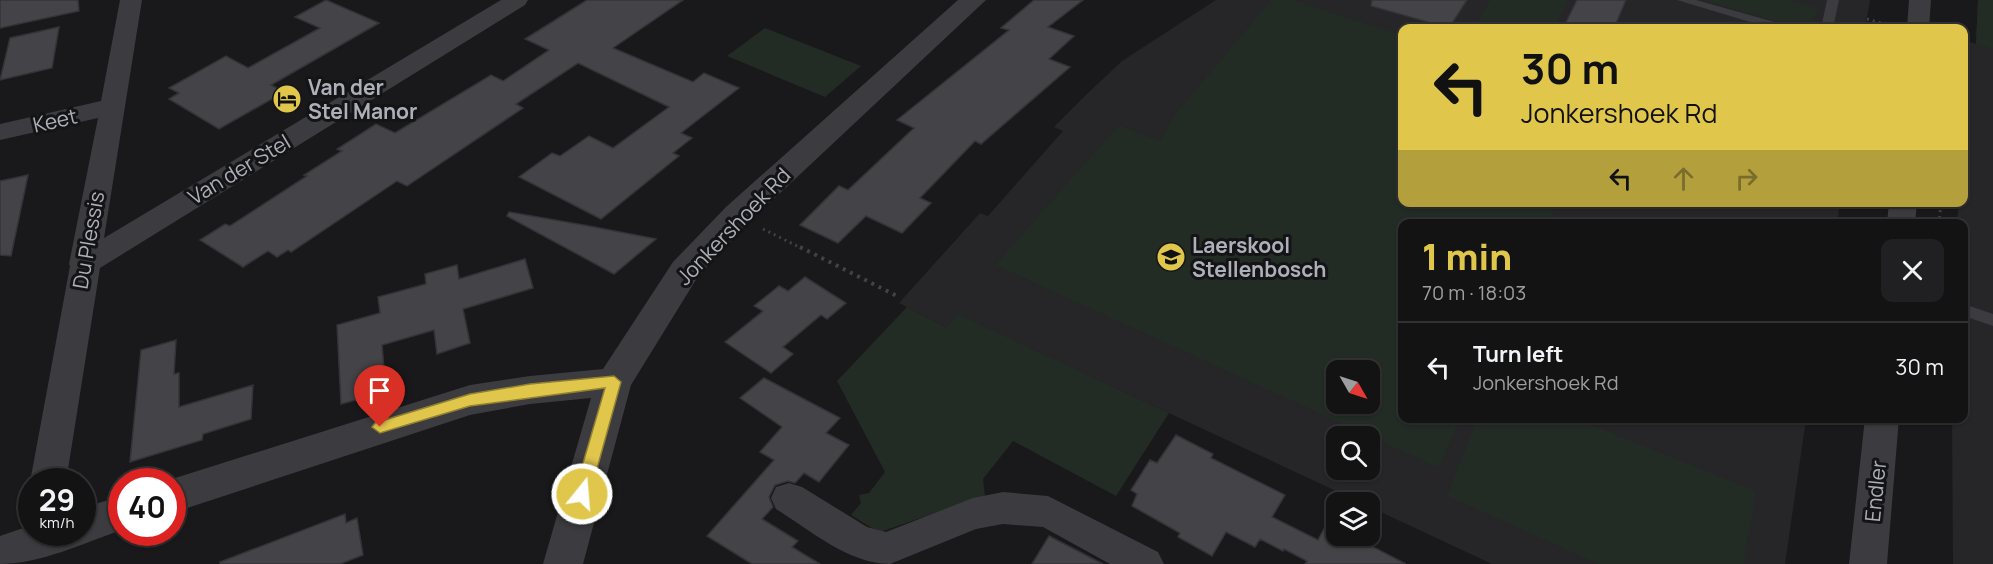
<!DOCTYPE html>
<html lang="en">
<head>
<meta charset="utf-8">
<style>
  :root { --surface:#131314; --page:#202022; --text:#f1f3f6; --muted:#9d9ea0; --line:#323234; --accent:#e0c74c }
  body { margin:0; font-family:Manrope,sans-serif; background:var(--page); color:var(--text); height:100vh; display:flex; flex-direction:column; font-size:22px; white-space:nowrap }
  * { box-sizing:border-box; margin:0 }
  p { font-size:20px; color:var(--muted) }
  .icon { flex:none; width:33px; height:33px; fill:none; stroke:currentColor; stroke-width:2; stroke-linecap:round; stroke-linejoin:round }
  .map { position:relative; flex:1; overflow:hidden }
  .panel { position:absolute; left:1398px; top:219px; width:570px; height:204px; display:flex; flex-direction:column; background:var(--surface); border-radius:12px; box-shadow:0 2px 4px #0004,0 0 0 2px var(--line) }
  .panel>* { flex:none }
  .top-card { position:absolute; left:1398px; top:24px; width:570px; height:183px; border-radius:12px; box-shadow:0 2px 4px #0004,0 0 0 2px var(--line); background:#e0c74c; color:#111; overflow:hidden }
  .needle { width:39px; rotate:129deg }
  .buttons { position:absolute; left:1326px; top:360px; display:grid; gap:12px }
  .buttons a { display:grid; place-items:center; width:54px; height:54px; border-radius:12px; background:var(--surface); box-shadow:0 2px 4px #0004,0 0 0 2px var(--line); font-size:30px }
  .speed { position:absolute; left:18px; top:468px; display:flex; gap:12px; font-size:30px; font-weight:700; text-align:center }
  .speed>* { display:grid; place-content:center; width:78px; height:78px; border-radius:50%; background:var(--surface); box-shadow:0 2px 4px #0004,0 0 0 2px var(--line); line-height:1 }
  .speed small { font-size:15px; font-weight:400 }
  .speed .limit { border:9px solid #d22; background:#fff; color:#111 }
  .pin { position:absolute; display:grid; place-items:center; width:51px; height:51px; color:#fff; margin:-62px -26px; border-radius:50% 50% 50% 0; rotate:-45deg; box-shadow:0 0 6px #0007 }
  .pin .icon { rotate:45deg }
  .me { position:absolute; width:66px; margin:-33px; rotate:17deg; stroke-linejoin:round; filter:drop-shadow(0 0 4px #0008) }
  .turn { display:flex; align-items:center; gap:21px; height:126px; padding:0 24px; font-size:27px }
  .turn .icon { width:78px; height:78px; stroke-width:2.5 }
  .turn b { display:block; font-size:42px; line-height:51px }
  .lanes { display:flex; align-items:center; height:57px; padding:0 24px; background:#0003; justify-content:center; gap:30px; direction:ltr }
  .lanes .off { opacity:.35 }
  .round { display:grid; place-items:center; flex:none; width:63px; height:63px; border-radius:12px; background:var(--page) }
  .head { display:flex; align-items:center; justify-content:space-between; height:102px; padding:0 24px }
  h1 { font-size:36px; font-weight:800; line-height:45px; color:var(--accent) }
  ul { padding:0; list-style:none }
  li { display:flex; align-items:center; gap:18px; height:90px; padding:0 24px; border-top:2px solid var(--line) }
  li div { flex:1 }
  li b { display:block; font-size:22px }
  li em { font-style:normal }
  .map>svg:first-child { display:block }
</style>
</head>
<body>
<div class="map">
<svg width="1993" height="564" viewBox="0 0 1993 564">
  <rect width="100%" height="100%" fill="#19191b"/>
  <!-- built -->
  <path fill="#262528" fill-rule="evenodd" d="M 1216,0 L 1870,0 L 1865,28 L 1402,28 L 1402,202 L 1840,203 L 1837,223 L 1402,224 L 1402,418 L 1806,419 L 1785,564 L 1492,564 L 1370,507 L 1370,502 L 1360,502 L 958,315 L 946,327 L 899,303 L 980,213 L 988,216 L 1063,131 L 1054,127 L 1087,94 L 1122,61 ZM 1336,370 L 1370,370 L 1370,404 L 1336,404 ZM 1336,436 L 1370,436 L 1370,470 L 1336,470 Z
    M 1978,0 L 1993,0 L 1993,564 L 1953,564 L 1952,419 L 1964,418 L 1964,224 L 1957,223 L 1959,203 L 1964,202 L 1964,134 L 1970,42 L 1976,44 Z"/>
  <!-- green -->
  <path fill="#232b25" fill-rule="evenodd" d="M 1271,0 L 1292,0 L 1402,35 L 1402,202 L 1551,203 L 1553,223 L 1402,224 L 1402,418 L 1460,419 L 1439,468 L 995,265 L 1119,125 L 1160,141 L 1176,113 ZM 1336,370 L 1370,370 L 1370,404 L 1336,404 Z
    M 1490,0 L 1568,0 L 1554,28 L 1475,26 Z
    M 1702,0 L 1790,0 L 1818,8 L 1812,22 L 1798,25 L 1782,23 Z
    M 1978,0 L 1993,0 L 1993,49 L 1976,44 Z
    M 765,28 L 861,66 L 825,97 L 727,56 Z
    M 907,307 L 946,327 L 958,314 L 1169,413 L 1116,496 L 1013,441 L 983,479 L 985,496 L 883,531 L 877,531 L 851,515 L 861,503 L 859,495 L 869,493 L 885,472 L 837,381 Z
    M 1477,419 L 1577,419 L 1756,491 L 1744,564 L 1598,564 L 1447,496 Z"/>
  <!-- building -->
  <path fill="#444448" stroke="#343337" stroke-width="1.5" d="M 0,0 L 78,0 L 79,11 L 0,28 Z
    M 326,0 L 379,23 L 271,85 L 284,92 L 219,129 L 169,99 L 179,93 L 169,88 L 226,56 L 248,68 L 320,28 L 295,17 Z
    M 587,0 L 683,0 L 613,48 L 693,82 L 704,73 L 739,88 L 681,133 L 692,138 L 673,153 L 679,156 L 601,219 L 519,177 L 552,153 L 560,156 L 589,136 L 613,148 L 669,107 L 578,63 L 516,104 L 523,108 L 407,186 L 397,181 L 291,252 L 288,250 L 277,257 L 268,251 L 243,267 L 200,240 L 225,224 L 230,226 L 307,176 L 304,175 L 342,151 L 337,149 L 376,124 L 395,133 L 491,75 L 503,81 L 549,50 L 525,39 Z
    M 1034,0 L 1083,0 L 1048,27 L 1074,36 L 1049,59 L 1070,67 L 981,144 L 975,141 L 920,198 L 931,203 L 902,233 L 866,216 L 838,243 L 800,225 L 839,186 L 848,190 L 914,128 L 897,120 L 1009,30 L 1001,28 Z
    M 1372,0 L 1467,0 L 1449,28 L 1371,6 Z
    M 1577,0 L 1626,0 L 1614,28 L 1563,28 Z
    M 59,27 L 52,68 L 0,80 L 10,38 Z
    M 28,175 L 11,256 L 0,255 L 0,181 Z
    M 509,212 L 589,226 L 656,239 L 614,274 L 507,216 Z
    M 525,259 L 533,288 L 463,309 L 470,343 L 437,354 L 434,330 L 382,345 L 386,392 L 341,404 L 337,325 L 380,313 L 378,297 L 426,284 L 425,274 L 457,265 L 459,279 Z
    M 805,277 L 846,303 L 827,319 L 821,315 L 783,347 L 793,354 L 771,373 L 725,342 L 763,311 L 754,306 L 779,286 L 788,291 Z
    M 176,340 L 174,374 L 179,373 L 179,407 L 253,385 L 251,419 L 203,434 L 202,440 L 130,462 L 141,350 Z
    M 764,378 L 840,418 L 826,433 L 849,445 L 819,482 L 804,473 L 795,483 L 788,481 L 775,485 L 769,497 L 773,507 L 762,519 L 798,541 L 792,547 L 820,564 L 752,564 L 707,536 L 774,460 L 760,452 L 782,427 L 740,398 Z
    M 1176,435 L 1213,454 L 1211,458 L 1285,495 L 1272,517 L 1318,540 L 1333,512 L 1336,514 L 1336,536 L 1370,536 L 1370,531 L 1376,534 L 1371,546 L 1406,564 L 1305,564 L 1307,561 L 1284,549 L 1283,551 L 1260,539 L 1255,547 L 1226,532 L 1212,556 L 1178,537 L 1180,533 L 1132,506 L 1137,494 L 1131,490 L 1150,460 L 1157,463 Z
    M 345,514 L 346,523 L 357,518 L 363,555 L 340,564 L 220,564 L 220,562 Z
    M 1049,536 L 1103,564 L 1032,564 Z"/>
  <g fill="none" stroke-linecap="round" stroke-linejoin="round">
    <!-- path-far1 -->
    <path stroke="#414146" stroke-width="3" stroke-dasharray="2 4" stroke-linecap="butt" d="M 1867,19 L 1892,26
      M 1939,224 L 1941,202
      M 763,229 L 803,249"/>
    <!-- path -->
    <path stroke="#414146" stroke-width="4" stroke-dasharray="3 5" stroke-linecap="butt" d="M 800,247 L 899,297"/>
    <!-- service -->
    <path fill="#3b3b40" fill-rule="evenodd" d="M 1677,0 L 1696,0 L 1785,25 L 1787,28 L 1770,28 Z
      M 1827,0 L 1839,0 L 1833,28 L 1821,28 Z
      M 1964,304 L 1993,314 L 1993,326 L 1964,316 Z"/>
    <!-- minor -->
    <path fill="#3b3b40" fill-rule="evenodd" d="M 120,0 L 142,0 L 104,238 L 501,0 L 528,0 L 525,5 L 100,268 L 66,482 L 32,482 L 32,484 L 30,482 L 70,266 L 69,264 L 98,118 L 0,140 L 0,124 L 101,101 Z
      M 1909,0 L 1931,0 L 1929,28 L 1907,28 Z
      M 1889,202 L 1917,202 L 1915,224 L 1887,224 Z
      M 1865,418 L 1899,418 L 1887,564 L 1849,564 Z
      M 789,483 L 802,487 L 867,527 L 886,532 L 973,498 L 1003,492 L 1048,496 L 1158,552 L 1164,564 L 1110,564 L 1043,527 L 1003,524 L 976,529 L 890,564 C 849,564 810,530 776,509 L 771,498 L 776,487 Z"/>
    <!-- tertiary -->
    <path fill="#3b3b40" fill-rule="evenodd" d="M 958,0 L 986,0 L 748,223 L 697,278 L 631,385 L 583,564 L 543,564 L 591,398 L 530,404 L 470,415 L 172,513 L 172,482 L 166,482 L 172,479 L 470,385 L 530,376 L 603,369 L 673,262 L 726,207 Z
      M 122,496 L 122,530 C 83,543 41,564 0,564 L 0,536 L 32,525 L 32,532 L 82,532 L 82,508 Z"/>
  </g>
  <!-- route -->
  <path fill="#e0c74c" stroke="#928131" stroke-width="1.5" d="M 614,376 L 621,382 L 590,494 L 588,499 L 576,499 L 574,494 L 605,388 L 470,406 L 380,433 L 372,427 L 375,423 L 470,394 L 530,384 Z"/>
  <!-- icons -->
  <defs>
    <g id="hotel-disc" transform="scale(1.5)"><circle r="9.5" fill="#e0c74c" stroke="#141416"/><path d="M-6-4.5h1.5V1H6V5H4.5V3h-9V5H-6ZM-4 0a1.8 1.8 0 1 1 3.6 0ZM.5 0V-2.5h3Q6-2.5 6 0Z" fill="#111"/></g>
    <g id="school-disc" transform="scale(1.5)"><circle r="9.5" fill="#e0c74c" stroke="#141416"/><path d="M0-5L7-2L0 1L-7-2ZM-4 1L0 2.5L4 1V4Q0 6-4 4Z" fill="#111"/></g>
  </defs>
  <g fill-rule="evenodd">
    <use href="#hotel-disc" x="287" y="99"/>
    <use href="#school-disc" x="1171" y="257"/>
  </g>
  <g text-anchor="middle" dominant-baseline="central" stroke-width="6" stroke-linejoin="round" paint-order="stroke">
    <!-- poi labels -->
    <g font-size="21" font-weight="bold" fill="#adafb9" stroke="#141416" text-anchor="start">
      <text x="308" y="87">Van der<tspan x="308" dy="24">Stel Manor</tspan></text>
      <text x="1192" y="245">Laerskool<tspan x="1192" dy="24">Stellenbosch</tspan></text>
    </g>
    <!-- street labels -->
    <g font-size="21" fill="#adafb9" stroke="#141416">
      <text transform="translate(55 120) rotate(-13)">Keet</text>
      <text transform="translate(239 169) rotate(-31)">Van der Stel</text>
      <text transform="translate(733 226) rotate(-46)">Jonkershoek Rd</text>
      <text transform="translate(88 240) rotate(-80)">Du Plessis</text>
      <text transform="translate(1875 491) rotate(-84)">Endler</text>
    </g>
  </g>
</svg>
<div class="buttons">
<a><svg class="needle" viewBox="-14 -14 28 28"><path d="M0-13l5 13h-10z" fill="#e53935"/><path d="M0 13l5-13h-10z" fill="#9d9ea0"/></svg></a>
<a><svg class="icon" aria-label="search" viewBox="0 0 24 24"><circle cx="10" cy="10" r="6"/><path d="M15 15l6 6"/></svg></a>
<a><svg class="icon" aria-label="layers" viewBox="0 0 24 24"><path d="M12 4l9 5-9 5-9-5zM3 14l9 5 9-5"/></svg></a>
</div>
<div class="speed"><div>29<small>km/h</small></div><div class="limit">40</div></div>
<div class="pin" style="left:380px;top:427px;background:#d93025"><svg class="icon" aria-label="arrive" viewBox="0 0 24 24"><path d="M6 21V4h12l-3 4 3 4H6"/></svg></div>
<svg class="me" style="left:582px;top:494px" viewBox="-20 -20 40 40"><circle r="17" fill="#e0c74c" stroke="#fff" stroke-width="3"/><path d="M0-11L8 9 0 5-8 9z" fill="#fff"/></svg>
<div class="top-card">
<div class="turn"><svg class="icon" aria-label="left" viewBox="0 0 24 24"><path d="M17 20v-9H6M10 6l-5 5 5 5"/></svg><div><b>30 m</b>Jonkershoek Rd</div></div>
<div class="lanes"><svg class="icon" aria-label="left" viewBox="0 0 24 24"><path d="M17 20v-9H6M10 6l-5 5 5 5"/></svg><svg class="icon off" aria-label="ahead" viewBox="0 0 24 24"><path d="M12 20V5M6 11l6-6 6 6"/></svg><svg class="icon off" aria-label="right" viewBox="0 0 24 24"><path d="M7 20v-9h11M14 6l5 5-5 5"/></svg></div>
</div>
<section class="panel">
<div class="head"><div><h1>1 min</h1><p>70 m · 18:03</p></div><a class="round"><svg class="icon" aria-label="close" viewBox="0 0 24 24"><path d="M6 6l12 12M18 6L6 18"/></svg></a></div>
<ul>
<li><svg class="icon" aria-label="left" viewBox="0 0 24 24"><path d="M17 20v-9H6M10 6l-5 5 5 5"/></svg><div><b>Turn left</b><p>Jonkershoek Rd</p></div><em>30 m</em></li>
</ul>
</section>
</div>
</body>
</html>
